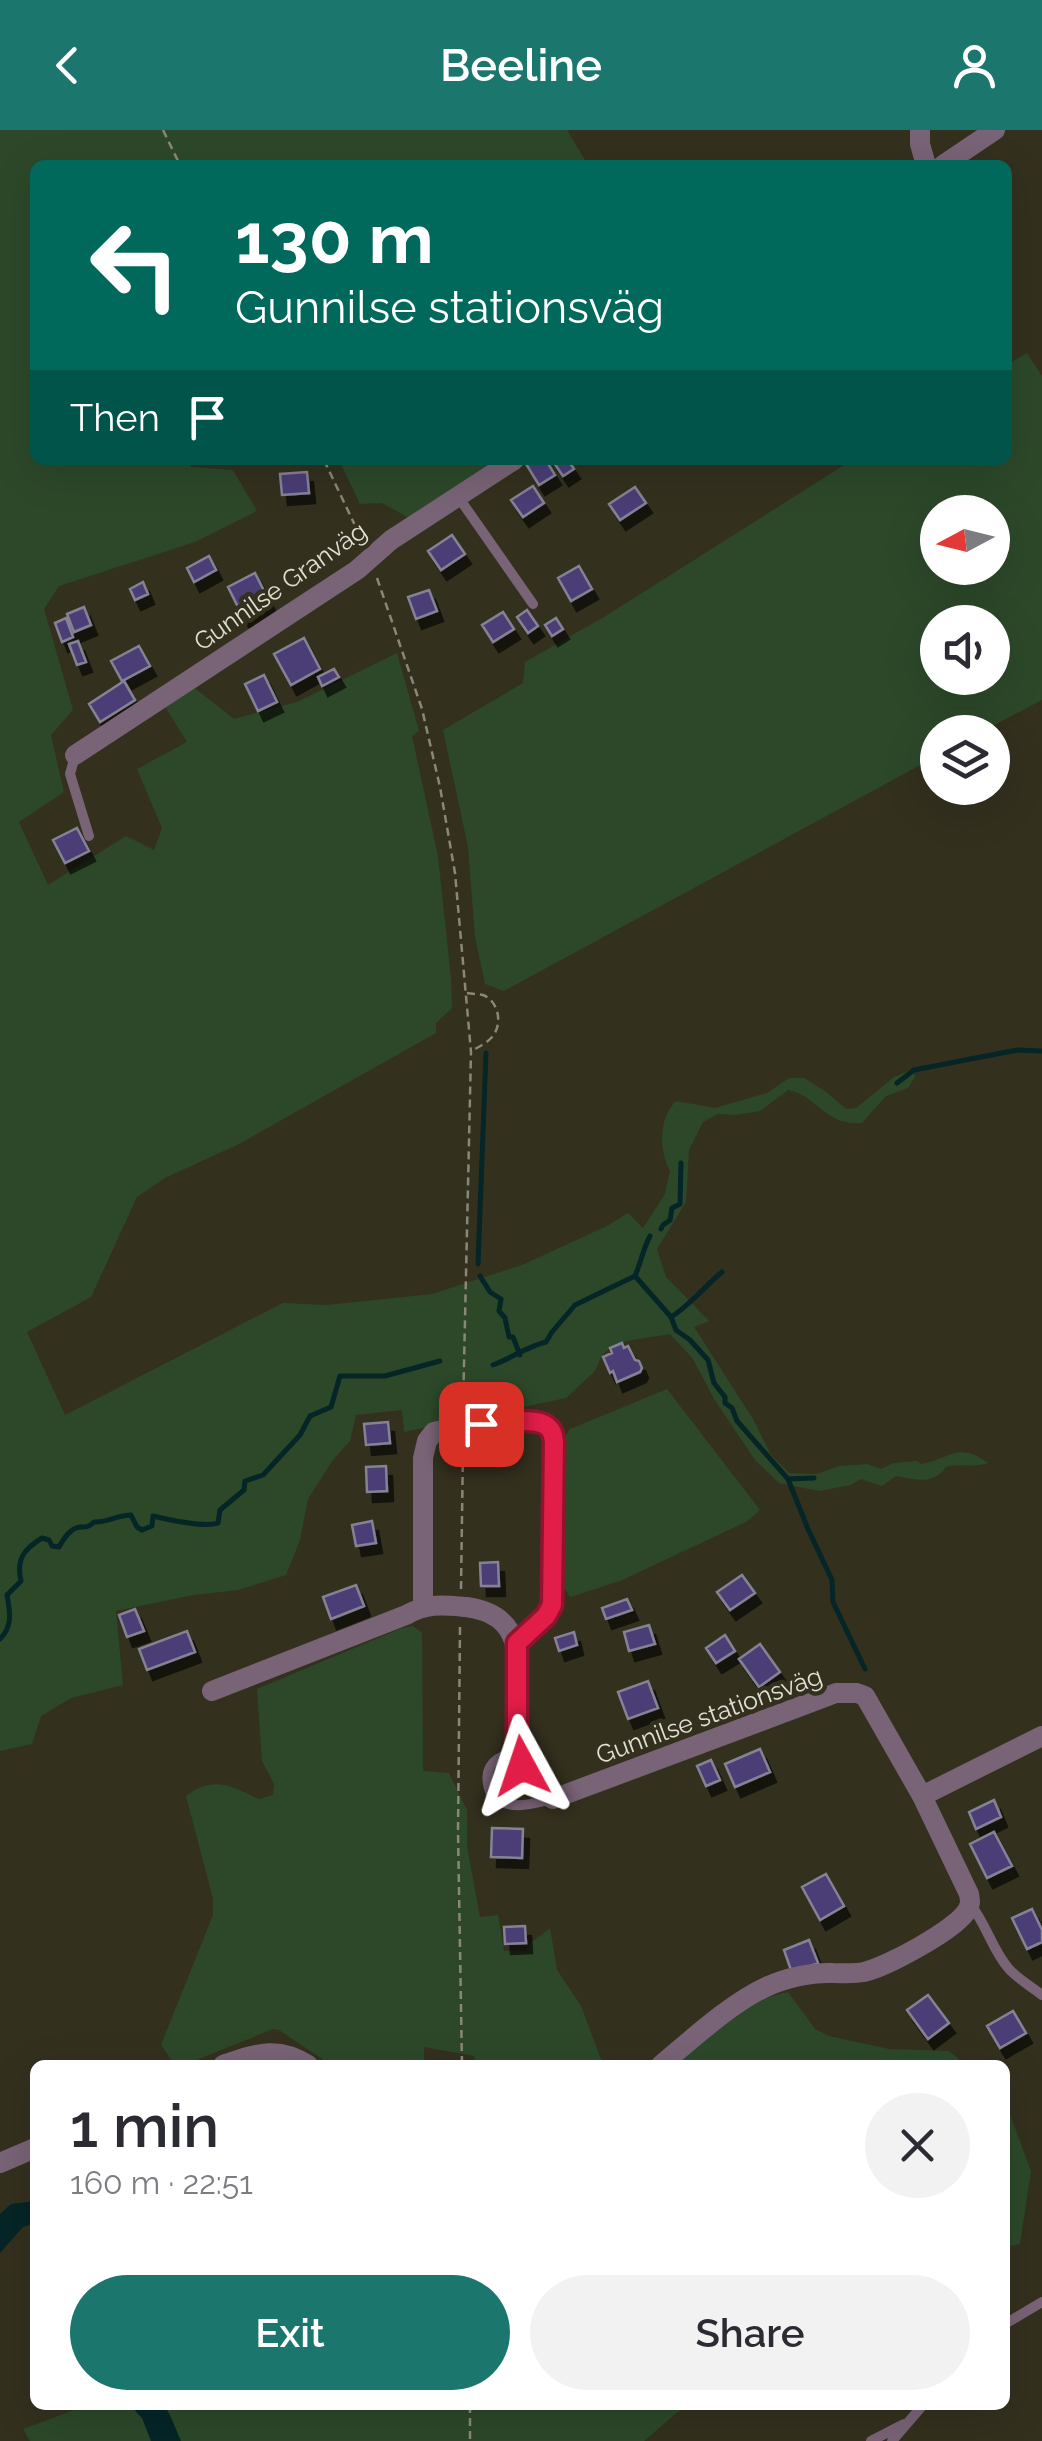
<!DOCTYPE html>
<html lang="en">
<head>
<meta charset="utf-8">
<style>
  :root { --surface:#fff; --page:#f2f2f3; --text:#2b2b33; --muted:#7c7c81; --accent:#1b776e }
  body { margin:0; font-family:Raleway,sans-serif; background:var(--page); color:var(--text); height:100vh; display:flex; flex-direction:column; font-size:38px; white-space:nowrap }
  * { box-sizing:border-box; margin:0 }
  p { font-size:32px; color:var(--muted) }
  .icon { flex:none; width:55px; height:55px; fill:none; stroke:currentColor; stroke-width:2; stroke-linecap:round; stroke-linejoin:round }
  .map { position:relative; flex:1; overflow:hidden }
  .side { position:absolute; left:30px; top:1930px; width:980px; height:350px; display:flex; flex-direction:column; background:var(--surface); border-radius:15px; box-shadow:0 10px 40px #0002 }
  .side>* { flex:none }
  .hud { position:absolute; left:30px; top:30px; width:982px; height:305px; border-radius:15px; box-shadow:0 10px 40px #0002; background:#00695c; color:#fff; overflow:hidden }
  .needle { width:65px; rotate:263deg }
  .tools { position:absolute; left:920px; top:365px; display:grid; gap:20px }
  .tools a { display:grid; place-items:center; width:90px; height:90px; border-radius:50%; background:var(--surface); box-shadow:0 10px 40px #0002; font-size:50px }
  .pin { position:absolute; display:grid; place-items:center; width:85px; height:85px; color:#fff; margin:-42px; border-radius:20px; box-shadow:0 5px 15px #0006 }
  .me { position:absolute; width:110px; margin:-55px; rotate:355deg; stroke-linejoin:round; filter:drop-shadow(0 0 8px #0008) }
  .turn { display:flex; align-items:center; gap:35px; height:210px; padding:0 40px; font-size:45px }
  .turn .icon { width:130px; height:130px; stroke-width:2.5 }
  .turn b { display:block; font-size:70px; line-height:85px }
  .then { display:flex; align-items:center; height:95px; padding:0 40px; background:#0003; gap:20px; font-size:38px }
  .round { display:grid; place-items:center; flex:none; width:105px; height:105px; border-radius:52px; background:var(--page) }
  .summary { display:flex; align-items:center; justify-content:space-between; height:170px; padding:0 40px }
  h1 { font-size:60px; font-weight:600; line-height:75px }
  .cta { display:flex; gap:20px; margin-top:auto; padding:20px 40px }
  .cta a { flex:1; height:115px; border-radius:60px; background:var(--accent); color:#fff; font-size:40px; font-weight:600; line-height:115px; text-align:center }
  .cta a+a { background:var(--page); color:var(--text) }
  header { display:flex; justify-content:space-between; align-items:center; height:130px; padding:0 40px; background:var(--accent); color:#fff; font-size:45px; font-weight:600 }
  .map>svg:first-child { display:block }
</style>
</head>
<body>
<header><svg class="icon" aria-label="back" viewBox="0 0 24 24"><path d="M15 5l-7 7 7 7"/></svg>Beeline<svg class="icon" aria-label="person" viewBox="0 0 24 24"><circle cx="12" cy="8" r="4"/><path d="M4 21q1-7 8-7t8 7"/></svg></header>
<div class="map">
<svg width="1042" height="2311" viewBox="0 0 1042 2311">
  <defs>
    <filter id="shadow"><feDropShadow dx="6" dy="10" stdDeviation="0" flood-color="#0009"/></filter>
  </defs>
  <rect width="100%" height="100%" fill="#33301e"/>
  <!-- green -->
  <path fill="#2c4829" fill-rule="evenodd" d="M 0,0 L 567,0 L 588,35 L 35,35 L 35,330 L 189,330 L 191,337 L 233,340 L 257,381 L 195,412 L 59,456 L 44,479 L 73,580 L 51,605 L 64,662 L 19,692 L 48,755 L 126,706 L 154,720 L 162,698 L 137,639 L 187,612 L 166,578 L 192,556 L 234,589 L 297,572 L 397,523 L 419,601 L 412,606 L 438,726 L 451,848 L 452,878 L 436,893 L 436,903 L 239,1014 L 165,1048 L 137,1067 L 91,1167 L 27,1202 L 65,1285 L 283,1173 L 327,1175 L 432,1164 L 522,1135 L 607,1096 L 628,1083 L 643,1098 L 665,1064 L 670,1041 C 659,1020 658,989 676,971 L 715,978 L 767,963 L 789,948 L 804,948 L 825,961 L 846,979 L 856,978 L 894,947 L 913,939 L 915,947 L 908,958 L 886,966 L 862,993 C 824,996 819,966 788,960 L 760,981 L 735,985 L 718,984 L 703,992 L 689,1020 L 686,1072 L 657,1119 L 666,1147 L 709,1191 L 694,1197 L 753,1289 L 771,1325 L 789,1343 L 817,1344 L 839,1336 L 867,1334 L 881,1339 L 894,1333 L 917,1331 L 921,1334 C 951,1329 957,1311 988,1333 C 974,1338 961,1333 946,1337 C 933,1355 916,1350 896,1346 L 882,1356 L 861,1349 L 851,1355 L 819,1361 L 779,1353 L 755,1330 L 714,1269 L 693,1229 L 670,1204 L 626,1211 L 610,1218 L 602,1225 L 595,1241 L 566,1268 L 404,1302 L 402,1280 L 356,1285 L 350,1311 L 333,1330 L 308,1369 L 300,1410 L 286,1445 L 238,1460 L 193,1465 L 116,1481 L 123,1555 L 71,1568 L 41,1586 L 32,1614 L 0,1621 Z
    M 1027,223 L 1042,246 L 1042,570 L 981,602 L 938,602 L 937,626 L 504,861 L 485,854 L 475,807 L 468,717 L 443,600 L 523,553 L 525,532 L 604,487 L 852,330 L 1008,330 L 1008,234 ZM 938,382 L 992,382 L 992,438 L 938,438 ZM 938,492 L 992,492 L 992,548 L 938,548 Z
    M 339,330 L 495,330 L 409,388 L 382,373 L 360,374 Z
    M 667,1259 L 760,1380 L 746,1392 L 620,1451 L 570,1467 L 562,1455 L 563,1309 L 570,1299 Z
    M 413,1496 L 422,1503 L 423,1641 L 449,1643 L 467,1680 L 467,1716 L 480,1787 L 498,1785 L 504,1821 L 526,1821 L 532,1812 L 550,1798 L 557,1840 L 581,1876 L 601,1929 L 607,1935 L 475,1935 L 474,1926 L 424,1917 L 424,1935 L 331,1935 L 279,1900 L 273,1899 L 184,1935 L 175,1935 L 161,1915 L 213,1785 L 213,1769 L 186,1666 C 214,1645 231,1656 259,1669 L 273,1665 L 274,1654 L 262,1631 L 257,1559 L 402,1498 Z
    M 788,1862 L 815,1899 L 829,1906 L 889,1919 L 949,1921 L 966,1935 L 673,1935 L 751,1871 Z
    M 1005,1971 L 1031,2041 L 1020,2114 L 1005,2117 Z
    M 80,2275 L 686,2275 L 644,2311 L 30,2311 L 23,2299 L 77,2279 Z"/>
  <!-- water -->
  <path fill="#052527" d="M 35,2071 L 35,2093 L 23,2097 L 0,2123 L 0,2084 L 11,2074 Z
    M 133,2275 L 164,2275 C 172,2287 175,2298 181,2311 L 151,2311 L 142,2288 L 136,2282 Z"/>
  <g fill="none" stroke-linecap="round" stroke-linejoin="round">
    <!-- stream -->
    <path stroke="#052527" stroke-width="5" d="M 897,953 L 914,940 L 1017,920 L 1042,921
      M 661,1099 L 663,1095 L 670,1090 L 672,1078 L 680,1074 L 681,1033
      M 478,1134 L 486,923
      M 480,1146 L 490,1162 L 501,1169 L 499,1181 L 505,1188 L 509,1207 L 513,1207 L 520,1225
      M 635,1146 L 671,1187 L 676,1200 L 690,1210 L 708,1230 L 714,1253 L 725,1267 L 725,1273 L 732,1278 L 737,1291 L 788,1349 L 808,1399 L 832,1450 L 833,1472 L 865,1539
      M 671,1187 C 690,1175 705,1156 722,1142
      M 493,1235 C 512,1228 526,1217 546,1212 L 552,1202 L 575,1175 L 635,1146 C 641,1132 643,1119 650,1106
      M 788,1349 L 814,1348
      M 0,1509 C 13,1496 10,1482 7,1465 L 21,1451 C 16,1429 24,1419 42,1408 L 49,1410 L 52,1416 L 59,1417 C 63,1410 68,1401 76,1398 C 84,1396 87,1399 94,1392 C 108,1393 116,1385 131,1385 L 137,1397 L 142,1400 L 152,1396 L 153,1386 C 170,1390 204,1398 218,1393 L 220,1380 L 244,1360 L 245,1351 L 263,1345 L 300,1305 L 310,1286 L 331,1277 L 340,1246 L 385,1246 L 440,1231"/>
  </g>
  <!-- building -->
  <path fill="#4c3e75" stroke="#858295" stroke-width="2.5" filter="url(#shadow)" d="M 533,330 L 546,330 L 555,345 L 539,355 L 526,334 Z
    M 552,330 L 568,330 L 574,339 L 563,346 Z
    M 307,342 L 309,363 L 282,365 L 280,344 Z
    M 533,356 L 544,373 L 523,387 L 511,370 Z
    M 635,357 L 646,373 L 620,390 L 609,374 Z
    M 452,405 L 465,424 L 441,440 L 428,421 Z
    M 209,426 L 216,440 L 194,452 L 187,438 Z
    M 579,436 L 592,459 L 571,471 L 558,448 Z
    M 255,443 L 270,473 L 243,487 L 228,457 Z
    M 143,452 L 148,464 L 135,470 L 130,459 Z
    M 429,460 L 437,481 L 416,489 L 408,467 Z
    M 84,477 L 91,495 L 74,502 L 67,484 Z
    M 527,480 L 538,496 L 528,503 L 517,487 Z
    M 503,482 L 514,499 L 493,512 L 482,495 Z
    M 66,488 L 73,507 L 62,512 L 55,493 Z
    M 556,488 L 563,499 L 552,506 L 545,495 Z
    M 304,508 L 320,539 L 291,555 L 274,524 Z
    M 78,511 L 86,532 L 77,535 L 69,514 Z
    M 139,516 L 150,536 L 122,551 L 111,531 Z
    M 334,539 L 339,547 L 322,556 L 318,547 Z
    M 264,545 L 277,572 L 258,581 L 245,554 Z
    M 124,551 L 135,570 L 100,592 L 89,574 Z
    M 77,698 L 89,721 L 65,733 L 53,710 Z
    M 622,1213 L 624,1218 L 628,1216 L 635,1230 L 639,1231 L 642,1238 L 640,1242 L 617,1252 L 613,1241 L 610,1243 L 603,1227 L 612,1223 L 610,1218 Z
    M 388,1292 L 390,1313 L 366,1315 L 364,1294 Z
    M 386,1336 L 387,1361 L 367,1362 L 366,1337 Z
    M 372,1391 L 376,1413 L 356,1416 L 352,1395 Z
    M 498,1432 L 499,1456 L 481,1456 L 480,1433 Z
    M 742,1445 L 755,1463 L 730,1480 L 717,1462 Z
    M 356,1455 L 364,1476 L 331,1489 L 323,1467 Z
    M 627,1469 L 632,1480 L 606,1489 L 602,1478 Z
    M 135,1479 L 144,1501 L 127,1507 L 119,1485 Z
    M 649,1495 L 655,1514 L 629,1521 L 624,1502 Z
    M 187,1501 L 195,1522 L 147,1540 L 139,1519 Z
    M 574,1502 L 577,1515 L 559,1521 L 555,1508 Z
    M 725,1505 L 735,1521 L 716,1533 L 706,1518 Z
    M 760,1514 L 780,1542 L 759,1557 L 739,1529 Z
    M 648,1551 L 658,1578 L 628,1589 L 618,1562 Z
    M 760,1619 L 770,1642 L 735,1657 L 725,1634 Z
    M 711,1630 L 720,1650 L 706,1656 L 697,1636 Z
    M 994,1670 L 1001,1687 L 976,1699 L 969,1682 Z
    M 492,1698 L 523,1699 L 522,1728 L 491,1727 Z
    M 994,1702 L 1012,1736 L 987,1748 L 970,1714 Z
    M 826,1744 L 844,1776 L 820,1790 L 802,1757 Z
    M 1032,1779 L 1042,1800 L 1042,1812 L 1027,1819 L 1012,1788 Z
    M 525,1796 L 526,1813 L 505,1814 L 504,1797 Z
    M 809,1810 L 818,1833 L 792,1843 L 784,1820 Z
    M 928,1865 L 949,1893 L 928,1909 L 907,1880 Z
    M 1013,1881 L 1026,1903 L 1000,1918 L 987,1896 Z"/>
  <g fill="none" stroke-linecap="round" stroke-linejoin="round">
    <!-- path -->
    <path stroke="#898778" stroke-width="2.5" stroke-dasharray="8 5" stroke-linecap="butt" d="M 163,0 L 180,35
      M 324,330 L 361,408
      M 377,448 L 422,579 L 440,657 L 455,743 L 471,922 L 463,1279
      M 467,863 C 473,864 478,864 483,865 C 499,871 503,895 492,907 C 487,913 478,917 472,921
      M 461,1459 L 463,1317
      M 460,1497 L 458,1701 L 462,1935
      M 470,2275 L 470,2311"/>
    <!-- service -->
    <path stroke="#796376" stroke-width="10" d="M 459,368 L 533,474
      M 75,626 L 70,644 L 89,706
      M 517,1622 C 490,1627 481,1641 492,1667 C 512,1681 531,1674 553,1669
      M 970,1774 C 986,1793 992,1820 1009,1839 C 1018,1849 1032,1857 1042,1865
      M 1005,2194 L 1042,2172
      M 871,2311 L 904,2294
      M 892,2311 L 923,2275"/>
    <!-- minor -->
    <path stroke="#796376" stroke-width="20" d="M 920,0 L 920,14 L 926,35
      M 943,35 L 995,0
      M 75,625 L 357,440 L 391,410 L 514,330
      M 423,1475 L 423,1328 L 427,1311 L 434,1302 C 458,1296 519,1286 542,1293 C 551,1296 553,1304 554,1312 L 552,1475 L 546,1486 L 517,1513
      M 212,1561 L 406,1485 C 427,1473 442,1475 466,1477 C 552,1488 501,1582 521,1635 C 527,1650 540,1659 553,1669 L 836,1563 L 857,1563 L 865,1566 L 922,1666 L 969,1764 C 970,1771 971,1772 968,1779 C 958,1799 886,1837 864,1842 C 853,1844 844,1843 833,1843 C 812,1842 785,1848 766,1857 C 731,1873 691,1910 661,1935
      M 922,1666 L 1042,1606
      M 223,1935 C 256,1924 277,1915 308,1935
      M 0,2033 L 35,2018"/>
  </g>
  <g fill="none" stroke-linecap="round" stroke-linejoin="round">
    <!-- route casing -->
    <g stroke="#92132f" stroke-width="25">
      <path id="route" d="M 481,1294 C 496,1293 537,1286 548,1297 C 553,1301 553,1306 554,1312 L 552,1475 L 546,1486 L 517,1513 L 517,1622 L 522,1636"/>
    </g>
    <!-- route -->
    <use href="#route" stroke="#e11d48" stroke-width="18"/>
  </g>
  <g text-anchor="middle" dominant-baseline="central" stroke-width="9" stroke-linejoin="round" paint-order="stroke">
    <!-- street labels -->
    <g font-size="25" fill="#e2e0d5" stroke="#33301e">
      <text transform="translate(280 456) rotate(-35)">Gunnilse Granväg</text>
      <text transform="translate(709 1585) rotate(-20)">Gunnilse stationsväg</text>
    </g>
  </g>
</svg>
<div class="tools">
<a><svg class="needle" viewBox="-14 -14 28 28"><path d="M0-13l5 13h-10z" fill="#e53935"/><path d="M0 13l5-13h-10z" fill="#7c7c81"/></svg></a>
<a><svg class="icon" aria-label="sound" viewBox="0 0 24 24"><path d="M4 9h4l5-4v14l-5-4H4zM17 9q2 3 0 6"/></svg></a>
<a><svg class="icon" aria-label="layers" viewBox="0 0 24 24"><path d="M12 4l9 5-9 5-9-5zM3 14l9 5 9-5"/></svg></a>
</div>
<div class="pin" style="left:481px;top:1294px;background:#d93025"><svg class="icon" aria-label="arrive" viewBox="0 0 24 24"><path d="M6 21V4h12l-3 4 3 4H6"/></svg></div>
<svg class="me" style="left:522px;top:1636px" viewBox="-20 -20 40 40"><path d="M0-17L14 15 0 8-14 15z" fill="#e11d48" stroke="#fff" stroke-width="4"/></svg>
<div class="hud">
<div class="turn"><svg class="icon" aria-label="left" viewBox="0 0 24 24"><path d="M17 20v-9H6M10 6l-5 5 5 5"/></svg><div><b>130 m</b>Gunnilse stationsväg</div></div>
<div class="then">Then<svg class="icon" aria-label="arrive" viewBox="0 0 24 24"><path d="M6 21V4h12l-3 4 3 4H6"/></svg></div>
</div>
<section class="side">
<div class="summary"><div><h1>1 min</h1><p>160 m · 22:51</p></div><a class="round"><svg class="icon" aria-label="close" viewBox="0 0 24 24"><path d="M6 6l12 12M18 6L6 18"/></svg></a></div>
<div class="cta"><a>Exit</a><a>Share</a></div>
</section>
</div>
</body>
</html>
